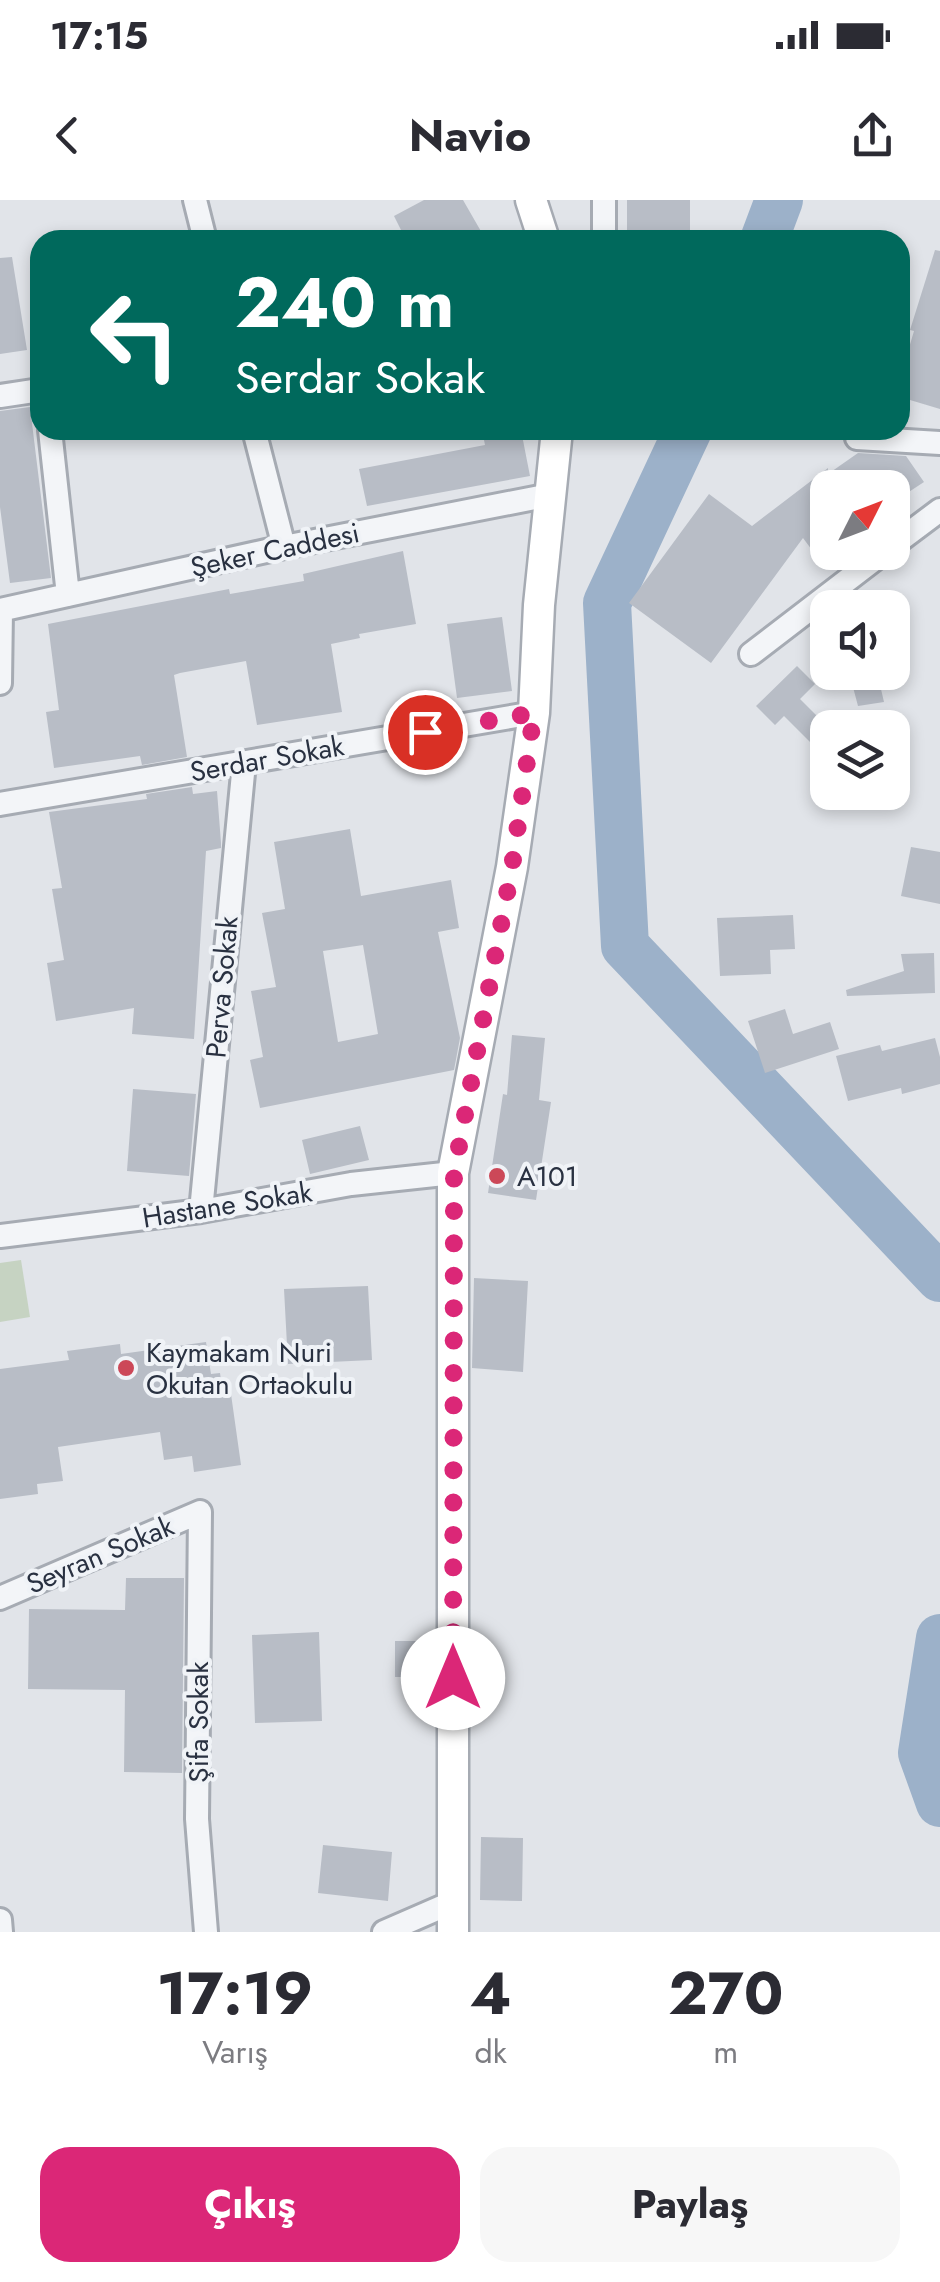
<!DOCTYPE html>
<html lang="tr">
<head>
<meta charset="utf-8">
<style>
  :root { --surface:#fff; --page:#f7f7f7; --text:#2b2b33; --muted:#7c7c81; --accent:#db2777 }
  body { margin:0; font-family:Jost,sans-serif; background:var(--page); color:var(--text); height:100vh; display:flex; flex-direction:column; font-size:38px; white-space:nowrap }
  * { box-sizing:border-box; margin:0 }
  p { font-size:32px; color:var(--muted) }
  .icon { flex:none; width:55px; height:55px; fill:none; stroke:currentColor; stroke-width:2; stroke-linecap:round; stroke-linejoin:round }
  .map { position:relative; height:1732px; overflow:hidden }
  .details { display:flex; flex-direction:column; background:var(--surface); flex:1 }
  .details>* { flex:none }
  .banner { position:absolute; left:30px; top:30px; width:880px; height:210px; border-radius:30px; box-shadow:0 5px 15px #0003; background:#00695c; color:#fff; overflow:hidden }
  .needle { width:65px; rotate:48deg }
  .controls { position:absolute; left:810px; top:270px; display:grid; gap:20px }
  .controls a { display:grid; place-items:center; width:100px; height:100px; border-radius:20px; background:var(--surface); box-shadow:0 5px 15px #0003; font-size:50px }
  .pin { position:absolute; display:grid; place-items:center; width:85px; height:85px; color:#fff; margin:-42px; border:5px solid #fff; border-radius:50%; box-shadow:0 2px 10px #0007 }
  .me { position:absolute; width:110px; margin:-55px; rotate:0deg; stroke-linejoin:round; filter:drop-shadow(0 0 8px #0008) }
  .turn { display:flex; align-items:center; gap:35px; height:210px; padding:0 40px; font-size:45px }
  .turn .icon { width:130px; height:130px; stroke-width:2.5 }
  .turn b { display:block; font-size:70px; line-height:85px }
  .eta { display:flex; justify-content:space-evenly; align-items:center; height:170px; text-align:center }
  .eta b { font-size:60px; font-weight:700; line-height:70px }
  .action { display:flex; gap:20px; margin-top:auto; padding:20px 40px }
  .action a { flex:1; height:115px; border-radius:30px; background:var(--accent); color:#fff; font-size:40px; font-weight:700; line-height:115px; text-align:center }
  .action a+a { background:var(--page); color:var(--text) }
  .status { display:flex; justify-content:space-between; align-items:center; height:70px; padding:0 50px; background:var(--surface); direction:ltr }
  .status svg { height:28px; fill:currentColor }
  header { display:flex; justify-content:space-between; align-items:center; height:130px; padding:0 40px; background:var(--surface); font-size:45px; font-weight:700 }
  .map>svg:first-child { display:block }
</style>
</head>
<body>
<div class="status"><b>17:15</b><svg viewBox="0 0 49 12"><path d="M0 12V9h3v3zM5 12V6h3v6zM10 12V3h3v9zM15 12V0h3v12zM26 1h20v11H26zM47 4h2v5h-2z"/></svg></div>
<header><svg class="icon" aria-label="back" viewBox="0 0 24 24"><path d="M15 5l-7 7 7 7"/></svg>Navio<svg class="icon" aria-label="share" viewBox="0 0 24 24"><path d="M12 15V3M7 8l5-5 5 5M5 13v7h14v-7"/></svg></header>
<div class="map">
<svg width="940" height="1732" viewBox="0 0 940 1732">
  <rect width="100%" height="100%" fill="#e1e4e9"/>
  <!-- green -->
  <path fill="#c6d3c2" d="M 21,1060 L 30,1117 L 0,1122 L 0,1063 Z"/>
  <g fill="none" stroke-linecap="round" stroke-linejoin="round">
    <!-- river -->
    <path stroke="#9cb1c9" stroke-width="48" d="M 764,40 L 779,0
      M 688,230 L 607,403 L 625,746 L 940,1078
      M 940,1438 L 922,1553 L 940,1603"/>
  </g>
  <!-- building -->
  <path fill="#b8bdc6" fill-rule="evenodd" d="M 424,0 L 463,0 L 486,40 L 406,40 L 394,16 Z
    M 627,0 L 690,0 L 690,40 L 627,40 Z
    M 935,50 L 940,51 L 940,209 L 900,197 L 900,178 L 914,131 L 910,130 Z
    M 12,57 L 27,150 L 0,154 L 0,58 Z
    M 30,207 L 51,378 L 10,383 L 0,307 L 0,211 Z
    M 482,230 L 521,230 L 530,276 L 367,306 L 359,269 L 485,245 Z
    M 858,253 L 906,256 L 924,282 L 892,303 L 892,288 L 828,288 L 828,338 L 812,350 L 803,338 L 711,463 L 629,403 L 709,294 L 752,326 L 828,268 L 828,274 Z
    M 403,351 L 416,424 L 359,434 L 360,438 L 331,444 L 342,512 L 257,525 L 246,461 L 180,473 L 174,475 L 187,557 L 142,565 L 140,556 L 54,568 L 46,512 L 59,510 L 48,424 L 229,389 L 230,394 L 304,381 L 303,374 Z
    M 502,417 L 512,491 L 457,498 L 447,424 Z
    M 797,466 L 815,484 L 800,499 L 828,527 L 812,544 L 784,516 L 775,525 L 756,506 Z
    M 849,472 L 877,472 L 884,502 L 858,506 Z
    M 192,587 L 193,594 L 217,591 L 221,643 L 221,648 L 206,651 L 194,839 L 132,834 L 134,808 L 56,821 L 47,763 L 64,760 L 52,689 L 62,688 L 49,612 L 147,599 L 146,594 Z
    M 350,629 L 361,696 L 451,680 L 459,728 L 438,732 L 460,838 L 454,870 L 260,908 L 250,860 L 263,857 L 251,791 L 276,787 L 262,713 L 285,709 L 274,642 ZM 363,745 L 378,834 L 338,842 L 323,751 Z
    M 911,647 L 940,652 L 940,704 L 901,696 Z
    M 793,715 L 795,749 L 770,750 L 771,774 L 720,776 L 717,718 Z
    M 934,753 L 935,793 L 847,796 L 846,790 L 904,771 L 901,754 Z
    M 785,809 L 793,834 L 830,822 L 839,849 L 765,873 L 748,821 Z
    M 512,835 L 545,838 L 539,900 L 551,902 L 536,1000 L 488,993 L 503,894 L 507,895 Z
    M 935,838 L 940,857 L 940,884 L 902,894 L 901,888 L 848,901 L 836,856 L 880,845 L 882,851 Z
    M 133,889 L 196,894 L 189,976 L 127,971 Z
    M 360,926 L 369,960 L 310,974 L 302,940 Z
    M 474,1078 L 528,1081 L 523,1172 L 472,1168 Z
    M 368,1086 L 372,1160 L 288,1164 L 284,1089 Z
    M 206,1142 L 211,1174 L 220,1173 L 222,1187 L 230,1187 L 241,1265 L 194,1272 L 192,1256 L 164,1260 L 160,1232 L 58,1247 L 63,1281 L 37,1284 L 38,1294 L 0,1299 L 0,1169 L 69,1160 L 67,1151 L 120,1144 L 121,1154 Z
    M 126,1378 L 184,1378 L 182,1573 L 124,1572 L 125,1490 L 28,1489 L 29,1409 L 125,1410 Z
    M 319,1432 L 322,1521 L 255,1523 L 252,1435 Z
    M 395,1441 L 434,1441 L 434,1477 L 395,1477 Z
    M 481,1637 L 523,1638 L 522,1701 L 480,1700 Z
    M 323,1645 L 392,1652 L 388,1701 L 318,1693 Z"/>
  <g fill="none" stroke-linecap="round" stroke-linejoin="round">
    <!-- minor casing -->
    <g stroke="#a6abb3" stroke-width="28">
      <path id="minor" d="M 195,0 L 205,40
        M 604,40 L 604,0
        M 0,196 L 40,190
        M 50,230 L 68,395
        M 254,230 L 284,347
        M 857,238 L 940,243
        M 892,346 L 940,310
        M 0,410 L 284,347 L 550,295
        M 751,454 L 884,352
        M 0,483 L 1,410
        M 0,604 L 534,513
        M 201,1011 L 244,563
        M 0,1036 L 201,1011 L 351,984 L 453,973
        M 0,1398 L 200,1312 L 197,1619 L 206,1732
        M 0,1720 L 1,1732
        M 384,1732 L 453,1702"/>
    </g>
    <!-- secondary casing -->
    <g stroke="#a6abb3" stroke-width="35">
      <path id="secondary" d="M 531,0 L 544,40
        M 453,1732 L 453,973 L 512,667 L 534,513 L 539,405 L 557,230"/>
    </g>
    <!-- minor -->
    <use href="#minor" stroke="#f3f5f8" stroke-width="22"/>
    <!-- secondary -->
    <use href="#secondary" stroke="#fff" stroke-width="30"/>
  </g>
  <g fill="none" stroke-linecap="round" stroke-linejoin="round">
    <!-- route -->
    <path stroke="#db2777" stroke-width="18" stroke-dasharray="0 32.4" d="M 425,532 L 534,513 L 512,667 L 454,973 L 453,1478"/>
  </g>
  <!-- markers -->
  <g fill="#cc4858" stroke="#f0f3f7" stroke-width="4">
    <circle cx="497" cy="976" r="10"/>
    <circle cx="126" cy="1168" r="10"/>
  </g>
  <g text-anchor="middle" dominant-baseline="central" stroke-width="8" stroke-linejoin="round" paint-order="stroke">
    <!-- street labels -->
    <g font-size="28" fill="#293141" stroke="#f0f3f7">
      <text transform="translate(275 350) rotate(-12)">Şeker Caddesi</text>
      <text transform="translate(267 559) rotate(-10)">Serdar Sokak</text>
      <text transform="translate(222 787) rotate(-85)">Perva Sokak</text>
      <text transform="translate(227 1005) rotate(-9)">Hastane Sokak</text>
      <text transform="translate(100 1355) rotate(-23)">Seyran Sokak</text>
      <text transform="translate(198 1522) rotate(-90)">Şifa Sokak</text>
    </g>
    <!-- poi labels -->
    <g font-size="28" fill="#293141" stroke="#f0f3f7" text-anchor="start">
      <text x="517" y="976">A101</text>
      <text x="146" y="1152">Kaymakam Nuri<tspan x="146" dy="32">Okutan Ortaokulu</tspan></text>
    </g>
  </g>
</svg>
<div class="controls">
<a><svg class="needle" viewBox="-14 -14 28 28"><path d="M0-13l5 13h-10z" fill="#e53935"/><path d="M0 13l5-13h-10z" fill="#7c7c81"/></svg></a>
<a><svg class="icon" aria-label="sound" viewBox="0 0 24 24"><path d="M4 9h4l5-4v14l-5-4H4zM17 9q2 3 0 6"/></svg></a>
<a><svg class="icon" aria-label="layers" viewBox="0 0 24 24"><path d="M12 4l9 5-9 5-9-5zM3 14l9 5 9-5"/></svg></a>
</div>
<div class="pin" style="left:425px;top:532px;background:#d93025"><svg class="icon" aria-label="arrive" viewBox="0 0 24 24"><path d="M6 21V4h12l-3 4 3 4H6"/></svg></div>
<svg class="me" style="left:453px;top:1478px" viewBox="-20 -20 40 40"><circle r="19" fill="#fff"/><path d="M0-13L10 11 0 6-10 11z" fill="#db2777"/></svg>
<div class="banner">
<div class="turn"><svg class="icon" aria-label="left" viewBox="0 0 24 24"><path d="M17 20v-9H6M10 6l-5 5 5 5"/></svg><div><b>240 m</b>Serdar Sokak</div></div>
</div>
</div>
<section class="details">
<div class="eta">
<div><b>17:19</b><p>Varış</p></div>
<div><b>4</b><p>dk</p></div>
<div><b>270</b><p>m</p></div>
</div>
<div class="action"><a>Çıkış</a><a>Paylaş</a></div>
</section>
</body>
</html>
